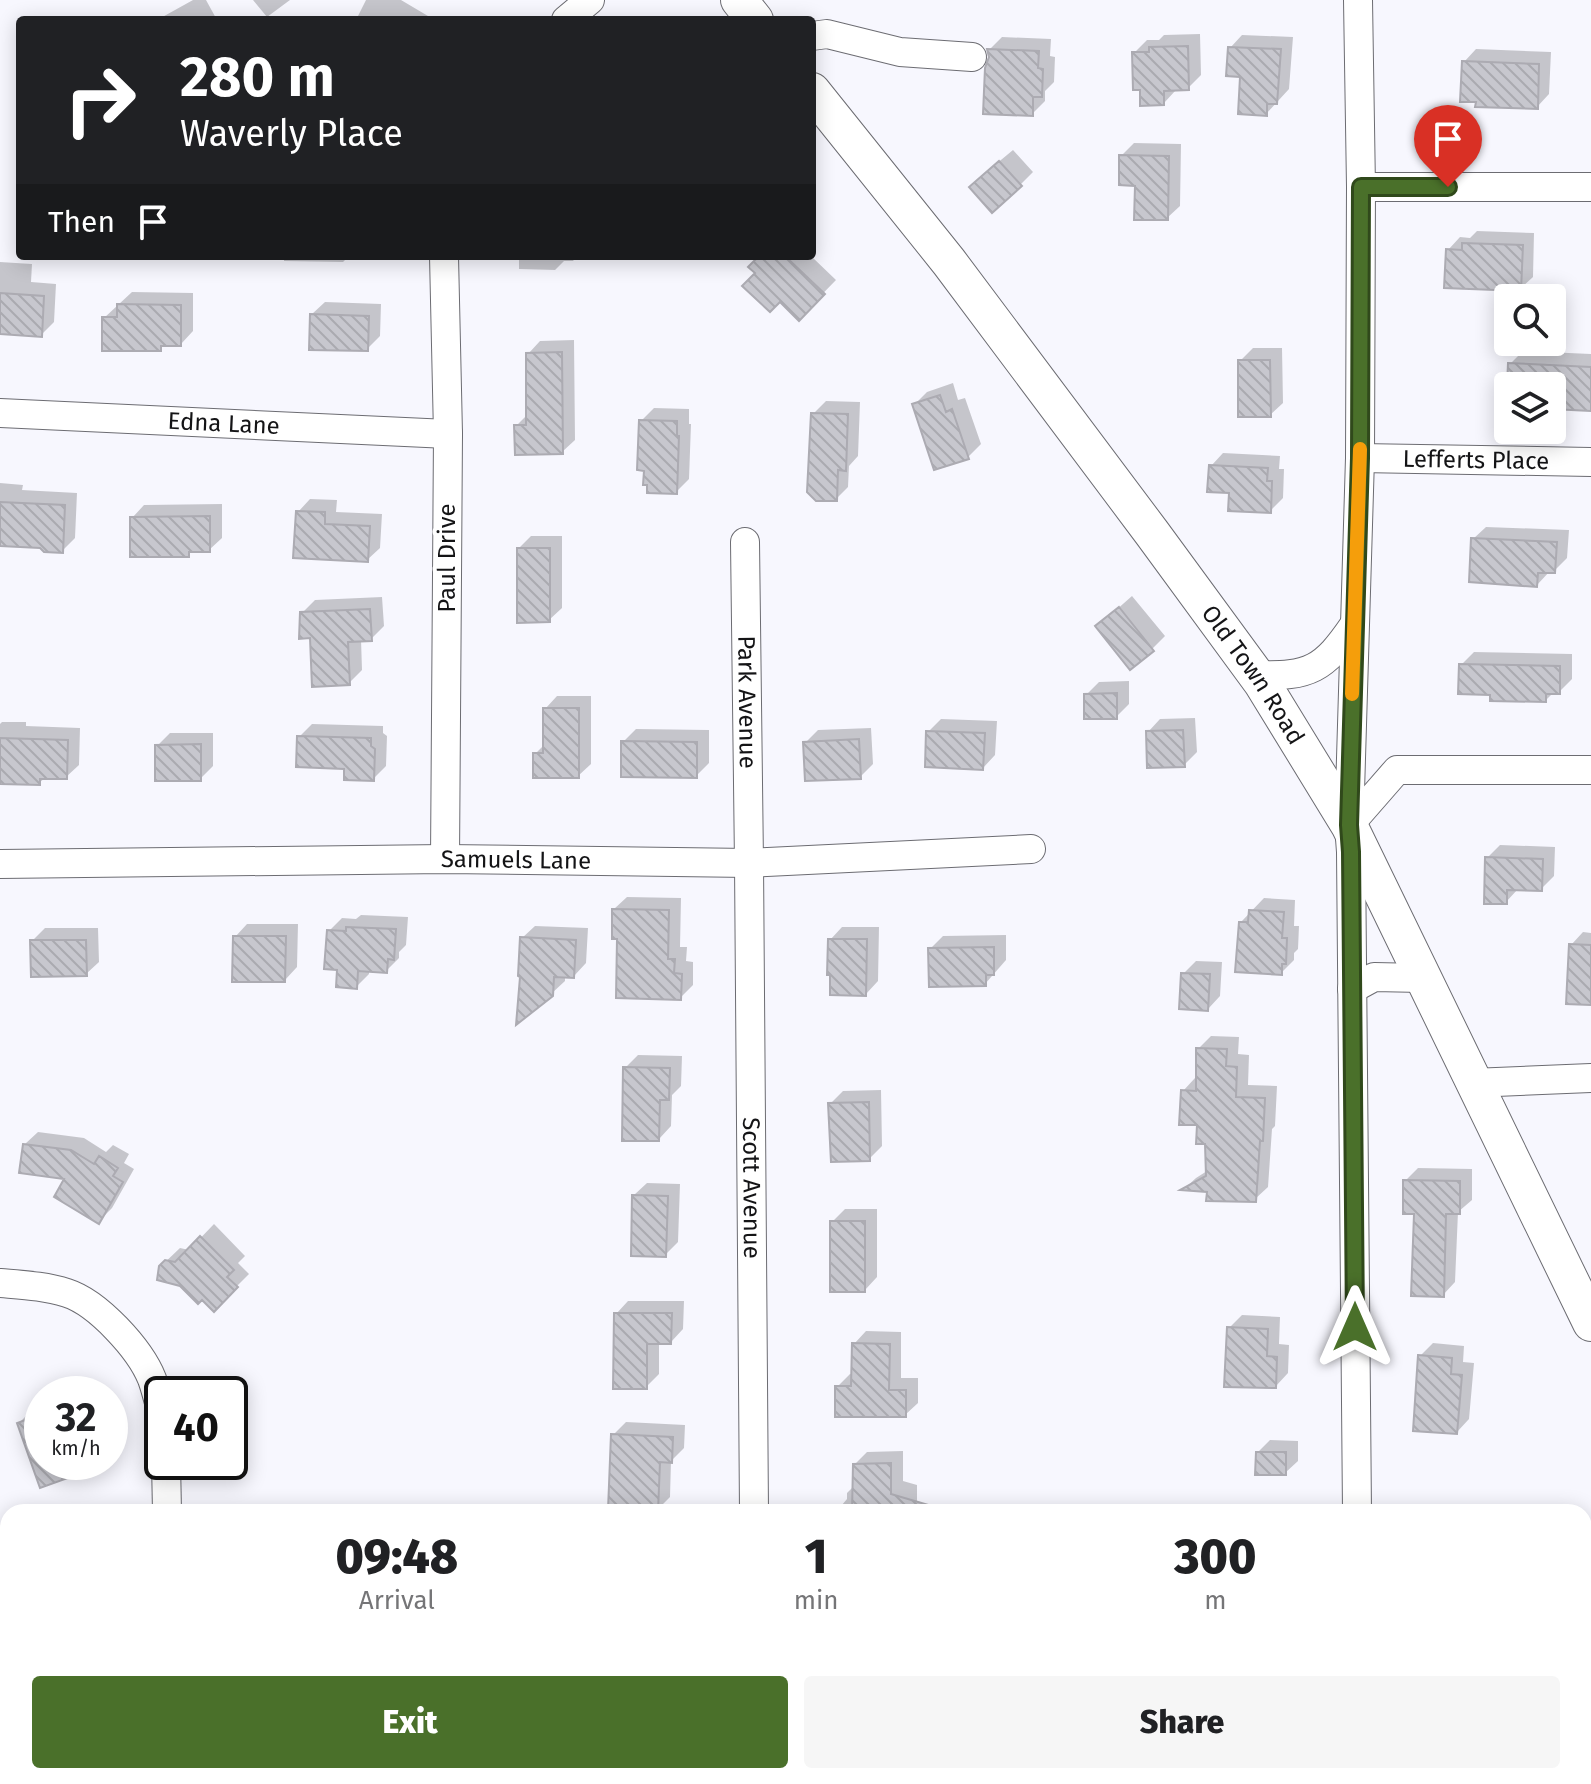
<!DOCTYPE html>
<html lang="en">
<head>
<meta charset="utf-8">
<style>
  :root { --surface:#fff; --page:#f6f6f6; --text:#202124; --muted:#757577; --accent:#4a702a }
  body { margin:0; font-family:"Fira Sans",sans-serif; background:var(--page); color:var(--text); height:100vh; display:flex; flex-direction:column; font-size:30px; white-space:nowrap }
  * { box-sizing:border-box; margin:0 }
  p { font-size:26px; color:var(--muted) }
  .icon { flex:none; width:44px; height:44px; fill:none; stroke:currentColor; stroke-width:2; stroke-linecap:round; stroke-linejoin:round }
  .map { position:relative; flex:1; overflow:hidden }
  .details { position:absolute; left:0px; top:1504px; width:1592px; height:280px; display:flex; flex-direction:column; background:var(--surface); border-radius:24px 24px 0 0; box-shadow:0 4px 20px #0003 }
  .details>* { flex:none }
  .guide { position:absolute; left:16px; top:16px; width:800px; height:244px; border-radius:8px; box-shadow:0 4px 20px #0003; background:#202124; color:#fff; overflow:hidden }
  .buttons { position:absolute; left:1494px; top:284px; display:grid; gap:16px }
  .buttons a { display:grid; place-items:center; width:72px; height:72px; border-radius:8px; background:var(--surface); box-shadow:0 4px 20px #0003; font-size:40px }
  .speed { position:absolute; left:24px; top:1376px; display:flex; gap:16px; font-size:40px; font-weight:700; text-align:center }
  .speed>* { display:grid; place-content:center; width:104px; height:104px; border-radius:50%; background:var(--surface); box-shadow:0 4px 20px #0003; line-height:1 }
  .speed small { font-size:20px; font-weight:400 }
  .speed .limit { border:4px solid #111; border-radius:12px; background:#fff; color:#111 }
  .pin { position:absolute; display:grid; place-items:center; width:68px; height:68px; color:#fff; margin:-82px -34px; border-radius:50% 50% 50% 0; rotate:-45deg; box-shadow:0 0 8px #0007 }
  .pin .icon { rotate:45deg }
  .me { position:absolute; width:88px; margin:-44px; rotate:0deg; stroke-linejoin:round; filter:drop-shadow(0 0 6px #0008) }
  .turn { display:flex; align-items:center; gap:28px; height:168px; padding:0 32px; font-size:36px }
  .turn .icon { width:104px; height:104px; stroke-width:2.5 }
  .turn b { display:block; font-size:56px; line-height:68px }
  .then { display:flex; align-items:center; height:76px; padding:0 32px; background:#0003; gap:16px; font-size:30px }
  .eta { display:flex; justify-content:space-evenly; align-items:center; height:136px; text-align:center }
  .eta b { font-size:48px; font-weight:800; line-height:56px }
  .button { display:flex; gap:16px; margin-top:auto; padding:16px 32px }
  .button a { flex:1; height:92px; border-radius:8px; background:var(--accent); color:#fff; font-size:32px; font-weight:800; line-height:92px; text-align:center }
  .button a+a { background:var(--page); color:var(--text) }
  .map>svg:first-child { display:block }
</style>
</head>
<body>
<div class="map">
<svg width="1591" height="1784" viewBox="0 0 1591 1784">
  <defs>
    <pattern id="building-back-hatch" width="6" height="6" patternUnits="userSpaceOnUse" patternTransform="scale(2)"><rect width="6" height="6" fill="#c7c7ce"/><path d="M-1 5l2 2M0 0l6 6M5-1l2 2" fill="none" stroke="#aaaab0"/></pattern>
  </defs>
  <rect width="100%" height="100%" fill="#f7f7fe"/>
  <!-- shadow -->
  <path fill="#0003" d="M 193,0 L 206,0 L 217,20 L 157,20 Z
    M 253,0 L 290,0 L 267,17 Z
    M 366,0 L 401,0 L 428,16 L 426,20 L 356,20 Z
    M 1200,34 L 1201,75 L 1188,88 L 1176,90 L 1164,103 L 1142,88 L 1134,53 L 1147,40 L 1159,40 L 1164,35 Z
    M 1242,35 L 1293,37 L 1289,89 L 1266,114 L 1242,75 L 1230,48 Z
    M 1002,37 L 1051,39 L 1050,56 L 1055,57 L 1054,82 L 1045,91 L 1045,101 L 1032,114 L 991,58 L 989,50 Z
    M 1476,49 L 1551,52 L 1549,94 L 1537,107 L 1464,62 Z
    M 20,80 L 20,97 L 16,84 Z
    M 1134,143 L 1181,144 L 1180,206 L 1167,218 L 1137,184 L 1121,156 Z
    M 1013,150 L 1033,172 L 1020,185 L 984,174 Z
    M 1477,231 L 1534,233 L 1533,277 L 1520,289 L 1448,250 L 1460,237 L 1470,238 Z
    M 284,256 L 349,256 L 343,262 L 284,261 Z
    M 519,256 L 577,256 L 573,261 L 564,261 L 555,270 L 519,269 Z
    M 762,256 L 811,256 L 836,280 L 799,318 L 758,273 Z
    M 0,262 L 32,264 L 31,282 L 56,284 L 54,322 L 41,335 L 0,332 Z
    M 132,292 L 193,293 L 193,331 L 181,344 L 165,344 L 160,349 L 104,318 Z
    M 325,302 L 381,304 L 380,336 L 367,349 L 312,314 Z
    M 574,340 L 575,440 L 562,452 L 516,426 L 528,414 L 528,354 L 540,341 Z
    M 1253,348 L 1282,348 L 1283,403 L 1270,415 L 1240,361 Z
    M 1523,351 L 1591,354 L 1591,409 L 1552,407 L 1552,386 L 1509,386 L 1510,364 Z
    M 953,383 L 958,400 L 965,398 L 981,444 L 968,457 L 914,405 L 927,392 Z
    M 826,401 L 860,402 L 858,456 L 849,466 L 848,487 L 836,499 L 813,414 Z
    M 654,408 L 689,409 L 689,424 L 691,424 L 689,479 L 676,492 L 650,483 L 641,421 Z
    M 1223,453 L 1280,456 L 1279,469 L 1284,469 L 1283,498 L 1270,511 L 1231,491 L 1211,466 Z
    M 0,483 L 23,485 L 22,490 L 77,493 L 75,538 L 62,551 L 41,546 L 0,544 Z
    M 310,499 L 337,500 L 336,512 L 382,514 L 380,548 L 367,560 L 298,512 Z
    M 222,504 L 222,538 L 209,550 L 193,550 L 188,555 L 132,518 L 144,505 Z
    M 1486,527 L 1569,530 L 1567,558 L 1554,571 L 1550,571 L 1537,585 L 1473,539 Z
    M 531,536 L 562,536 L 562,608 L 549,620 L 519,548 Z
    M 1132,596 L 1165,636 L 1152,649 L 1098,626 Z
    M 382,597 L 384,626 L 371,639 L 361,639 L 362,670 L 349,683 L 312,636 L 302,613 L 315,600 Z
    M 1474,652 L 1572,654 L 1572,679 L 1559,692 L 1554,692 L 1546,700 L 1492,693 L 1461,665 Z
    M 1129,681 L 1129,704 L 1116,717 L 1086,695 L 1099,682 Z
    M 557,696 L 591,696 L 591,764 L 578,776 L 535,754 L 545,744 L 545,709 Z
    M 1195,718 L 1197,752 L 1184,765 L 1148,732 L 1160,719 Z
    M 941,719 L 997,721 L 995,755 L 983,768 L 928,732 Z
    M 2,722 L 26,722 L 26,726 L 80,728 L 79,765 L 66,777 L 46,777 L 39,783 L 0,782 L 0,724 Z
    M 312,724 L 383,726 L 383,733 L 387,736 L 386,766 L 373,779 L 346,767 L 299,737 Z
    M 871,728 L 873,764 L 860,777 L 805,743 L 818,730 Z
    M 636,729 L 709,730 L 709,763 L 696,776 L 623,742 Z
    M 170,733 L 213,733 L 213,766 L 200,779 L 157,746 Z
    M 1500,845 L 1555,847 L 1554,876 L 1541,889 L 1518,889 L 1506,902 L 1487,858 Z
    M 627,897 L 681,898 L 680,947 L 687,947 L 686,961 L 693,962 L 693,985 L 680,998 L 619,937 L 614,909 Z
    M 1264,898 L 1295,900 L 1294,926 L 1299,926 L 1298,949 L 1294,953 L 1294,960 L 1281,973 L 1241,922 Z
    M 361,915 L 408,917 L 406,945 L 399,952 L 399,958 L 386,971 L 369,970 L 369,974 L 356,987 L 339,968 L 329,931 L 342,918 L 356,919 Z
    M 247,924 L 298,924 L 297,967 L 285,980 L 235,937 Z
    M 535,926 L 588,928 L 586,963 L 574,976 L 565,976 L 565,981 L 551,994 L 522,938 Z
    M 842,927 L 879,927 L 878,981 L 866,994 L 830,940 Z
    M 45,928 L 98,928 L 99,962 L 86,974 L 32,941 Z
    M 1583,932 L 1591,933 L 1591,1003 L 1571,945 Z
    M 1006,935 L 1006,960 L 985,984 L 930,949 L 943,936 Z
    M 1196,961 L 1222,962 L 1220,996 L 1208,1009 L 1183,974 Z
    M 1211,1036 L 1239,1037 L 1238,1054 L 1249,1055 L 1248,1085 L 1277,1086 L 1275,1126 L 1272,1129 L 1268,1187 L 1255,1199 L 1209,1190 L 1185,1188 L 1196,1178 L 1207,1171 L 1207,1142 L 1199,1123 L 1183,1091 L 1195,1078 L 1198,1078 L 1198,1049 Z
    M 638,1055 L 682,1056 L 681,1086 L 672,1095 L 671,1126 L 659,1139 L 625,1068 Z
    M 881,1090 L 882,1146 L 869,1159 L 830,1104 L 843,1091 Z
    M 38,1132 L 84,1138 L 106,1152 L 113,1145 L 129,1154 L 124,1163 L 134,1169 L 112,1208 L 99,1221 L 68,1177 L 25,1144 Z
    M 1418,1168 L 1472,1169 L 1472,1200 L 1458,1212 L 1455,1282 L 1443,1295 L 1405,1181 Z
    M 647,1183 L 680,1184 L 678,1242 L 665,1255 L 634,1195 Z
    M 845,1209 L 877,1209 L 877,1277 L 865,1290 L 832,1222 Z
    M 214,1224 L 245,1256 L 238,1263 L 249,1274 L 214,1309 L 160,1267 L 180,1248 L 189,1250 Z
    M 628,1301 L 684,1301 L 683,1329 L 671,1342 L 659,1342 L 659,1374 L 646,1387 L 616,1314 Z
    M 1242,1315 L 1280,1317 L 1279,1344 L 1289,1345 L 1288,1373 L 1276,1386 L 1229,1328 Z
    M 866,1331 L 901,1332 L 901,1378 L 918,1378 L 918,1403 L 905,1415 L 837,1387 L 850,1374 L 853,1374 L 854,1344 Z
    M 1433,1343 L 1464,1346 L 1463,1362 L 1474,1363 L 1469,1419 L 1457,1432 L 1420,1356 Z
    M 71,1389 L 73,1394 L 56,1394 Z
    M 42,1399 L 42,1462 L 88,1462 L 41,1485 L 19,1423 L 27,1415 L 27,1413 Z
    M 626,1422 L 685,1425 L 684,1448 L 671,1461 L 670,1497 L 657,1510 L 613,1435 Z
    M 1270,1440 L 1298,1441 L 1298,1461 L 1285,1473 L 1257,1453 Z
    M 903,1451 L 903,1481 L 917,1485 L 917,1502 L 920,1512 L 836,1512 L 847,1499 L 847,1493 L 855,1485 L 855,1464 L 867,1452 Z
    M 1584,1531 L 1591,1531 L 1591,1581 L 1584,1581 Z
    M 8,1592 L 8,1648 L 6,1648 L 6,1594 Z
    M 32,1776 L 90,1776 L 89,1784 L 31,1784 Z
    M 837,1776 L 920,1776 L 912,1784 L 837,1784 Z
    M 1225,1776 L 1265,1776 L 1257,1784 L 1225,1784 Z
    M 1415,1776 L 1468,1776 L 1468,1784 L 1415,1784 Z"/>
  <!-- building -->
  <path fill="url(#building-back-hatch)" stroke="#acabb2" stroke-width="2" d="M 1188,46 L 1189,90 L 1164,91 L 1164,105 L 1140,106 L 1140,90 L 1133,90 L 1132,52 L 1149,52 L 1149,47 Z
    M 1228,47 L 1281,49 L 1277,104 L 1267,104 L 1267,116 L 1238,114 L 1240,77 L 1226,76 Z
    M 987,49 L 1039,51 L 1038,68 L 1043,69 L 1042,97 L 1033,97 L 1033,116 L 983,114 L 985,68 L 989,57 Z
    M 1462,61 L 1539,64 L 1538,109 L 1475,107 L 1476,102 L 1460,102 Z
    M 1119,155 L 1169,156 L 1168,220 L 1134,220 L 1135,186 L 1119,185 Z
    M 999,161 L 1022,186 L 992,213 L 969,187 Z
    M 1462,243 L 1523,245 L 1521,291 L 1444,288 L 1446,249 L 1462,250 Z
    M 759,256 L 785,256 L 825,294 L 799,321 L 780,302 L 770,312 L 742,286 L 755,273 L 748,267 Z
    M 0,293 L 44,296 L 42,337 L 0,334 Z
    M 117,304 L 181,305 L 181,346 L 161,346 L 161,351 L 102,351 L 102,317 L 117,317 Z
    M 310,314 L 369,316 L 368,351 L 309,350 Z
    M 562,352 L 563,454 L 515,455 L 514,425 L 526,425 L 526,353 Z
    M 1238,360 L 1270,360 L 1271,417 L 1238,417 Z
    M 1508,363 L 1591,367 L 1591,411 L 1552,409 L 1552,386 L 1507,386 Z
    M 940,395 L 946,412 L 952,409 L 969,459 L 934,470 L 912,404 Z
    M 811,413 L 848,414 L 846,471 L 838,470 L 837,501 L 816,501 L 807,492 Z
    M 639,420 L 677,421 L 677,436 L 679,436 L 677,494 L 647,493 L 647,485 L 643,485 L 644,471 L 637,470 Z
    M 1209,465 L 1268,468 L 1267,481 L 1272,481 L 1271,513 L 1228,511 L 1229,493 L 1207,492 Z
    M 0,502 L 65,505 L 63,553 L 44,552 L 40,548 L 0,546 Z
    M 296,511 L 325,512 L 325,524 L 370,526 L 368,562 L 293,558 Z
    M 210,516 L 210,552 L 189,552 L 189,557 L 130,557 L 130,517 Z
    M 1471,538 L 1557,542 L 1555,573 L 1538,573 L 1537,587 L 1469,582 Z
    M 517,548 L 550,548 L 550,622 L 517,623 Z
    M 1119,607 L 1154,651 L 1130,670 L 1095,626 Z
    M 370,609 L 372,641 L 348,642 L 350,685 L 312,687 L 310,638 L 299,639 L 300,612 Z
    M 1459,664 L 1560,666 L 1560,694 L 1546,694 L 1546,702 L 1490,701 L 1490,695 L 1458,694 Z
    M 1117,693 L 1117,719 L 1084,719 L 1084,694 Z
    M 543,708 L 579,708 L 579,778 L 533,778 L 533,753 L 543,753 Z
    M 1183,730 L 1185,767 L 1147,768 L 1146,731 Z
    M 926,731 L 985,733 L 983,770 L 925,767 Z
    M 297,736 L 371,738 L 371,746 L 375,749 L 374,781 L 344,780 L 344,769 L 296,767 Z
    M 0,738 L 68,740 L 67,779 L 40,779 L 40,785 L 0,784 Z
    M 859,739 L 861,779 L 805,781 L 803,742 Z
    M 621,741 L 697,742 L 697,778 L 621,777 Z
    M 201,744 L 201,781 L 155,781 L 155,745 Z
    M 1485,857 L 1543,859 L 1542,891 L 1507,890 L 1507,904 L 1484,904 Z
    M 612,909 L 669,910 L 668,959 L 675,959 L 674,973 L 682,974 L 681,1000 L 616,998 L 617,939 L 612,939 Z
    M 1249,910 L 1284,912 L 1282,938 L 1287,938 L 1286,964 L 1282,964 L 1282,975 L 1235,972 L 1239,922 L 1248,922 Z
    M 346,927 L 396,929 L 394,960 L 388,959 L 387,973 L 358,971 L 357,989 L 336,987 L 337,970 L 324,969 L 327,930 L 346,931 Z
    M 233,936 L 286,936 L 285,982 L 232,982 Z
    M 520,937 L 576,940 L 574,978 L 554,977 L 553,996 L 516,1025 L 520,977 L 518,976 Z
    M 828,939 L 867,939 L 866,996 L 830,995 L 830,975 L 827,975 Z
    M 30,940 L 86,940 L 87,976 L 31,977 Z
    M 1569,944 L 1591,945 L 1591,1005 L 1566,1004 Z
    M 994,947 L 994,975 L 986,975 L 986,986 L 929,987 L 928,948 Z
    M 1181,973 L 1210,974 L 1208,1011 L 1179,1009 Z
    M 1196,1048 L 1227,1049 L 1226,1066 L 1237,1067 L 1236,1097 L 1265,1098 L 1263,1141 L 1260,1141 L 1256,1202 L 1206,1201 L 1207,1192 L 1180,1190 L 1206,1176 L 1205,1144 L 1196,1144 L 1197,1125 L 1179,1125 L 1181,1090 L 1196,1091 Z
    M 623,1067 L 670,1068 L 669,1100 L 660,1100 L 659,1141 L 622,1141 Z
    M 869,1102 L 870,1161 L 831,1162 L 828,1103 Z
    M 23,1144 L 71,1150 L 94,1164 L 99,1156 L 118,1168 L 113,1176 L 123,1182 L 99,1224 L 54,1197 L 64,1179 L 19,1173 Z
    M 1403,1180 L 1460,1181 L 1460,1214 L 1446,1214 L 1444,1297 L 1411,1296 L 1414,1214 L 1403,1214 Z
    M 632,1195 L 668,1196 L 666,1257 L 631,1256 Z
    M 830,1221 L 865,1221 L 865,1292 L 830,1292 Z
    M 200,1236 L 234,1270 L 227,1277 L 238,1287 L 214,1312 L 202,1300 L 198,1304 L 180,1286 L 157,1280 L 159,1266 L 165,1260 L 175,1262 Z
    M 614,1313 L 672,1313 L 671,1344 L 647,1344 L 647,1389 L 613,1389 Z
    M 1227,1327 L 1268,1329 L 1267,1356 L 1277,1357 L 1276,1388 L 1224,1387 Z
    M 852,1343 L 890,1344 L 889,1390 L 906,1390 L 906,1417 L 835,1417 L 835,1386 L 851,1386 Z
    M 1418,1355 L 1452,1358 L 1451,1374 L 1462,1375 L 1457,1434 L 1413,1431 Z
    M 42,1414 L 42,1462 L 103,1462 L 104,1465 L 40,1488 L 17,1423 Z
    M 611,1434 L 673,1437 L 672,1463 L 660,1462 L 658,1512 L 608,1510 Z
    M 1256,1452 L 1286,1452 L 1286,1475 L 1255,1475 Z
    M 891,1463 L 891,1494 L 935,1507 L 934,1512 L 852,1512 L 853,1464 Z"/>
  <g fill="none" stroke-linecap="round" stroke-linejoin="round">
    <!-- minor casing -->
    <g stroke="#6c6c72" stroke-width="30">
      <g id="minor">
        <path d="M 566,20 L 590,0"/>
        <path d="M 812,36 L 827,34 L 900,52 L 972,57"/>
        <path d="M 1361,187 L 1591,187"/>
        <path d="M 444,256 L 448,434 L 445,859"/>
        <path id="s1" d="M 0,413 L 448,434"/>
        <path id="s2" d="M 1360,458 L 1591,462"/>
        <path id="s3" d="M 745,542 L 749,863 L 754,1512"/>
        <path d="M 1256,675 C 1310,677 1324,669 1354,625"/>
        <path d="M 1349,825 L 1397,770 L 1591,770"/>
        <path id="s4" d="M 0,864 L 445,859 L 749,863 L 1031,849"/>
        <path d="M 1352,989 L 1374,977 L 1422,978"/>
        <path d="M 1472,1083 L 1591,1078"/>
        <path d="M 0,1283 C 23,1285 45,1286 67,1293 C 98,1303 140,1349 152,1379 C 156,1390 159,1403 162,1414"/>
        <path d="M 166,1462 L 167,1512"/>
        <path d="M 1357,1512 L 1351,852 L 1349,825 L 1360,458 L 1361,187 L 1358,0"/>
        <path d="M 755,1776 L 755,1784"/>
        <path d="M 170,1784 L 170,1776"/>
        <path d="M 1355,1784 L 1356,1776"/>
      </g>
    </g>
    <!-- major casing -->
    <g stroke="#6c6c72" stroke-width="38">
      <g id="major">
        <path d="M 739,0 L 755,20"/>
        <path id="s5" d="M 812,91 L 949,262 L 1152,533 L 1262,683 L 1349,825 L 1591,1323"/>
      </g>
    </g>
    <!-- minor -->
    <use href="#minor" stroke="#fff" stroke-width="28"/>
    <!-- major -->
    <use href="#major" stroke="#fff" stroke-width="36"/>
  </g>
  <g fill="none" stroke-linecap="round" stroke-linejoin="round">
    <!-- route casing -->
    <g stroke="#30491b" stroke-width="20">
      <path id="route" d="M 1355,1327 L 1351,852 L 1349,825 L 1360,458 L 1361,187 L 1448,187"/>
    </g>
    <!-- route -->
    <use href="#route" stroke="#4a702a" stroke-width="14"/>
    <!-- slow -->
    <path stroke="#f59e0b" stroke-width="14" d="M 1352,694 L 1360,449"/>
  </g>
  <g text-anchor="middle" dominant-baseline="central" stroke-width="8" stroke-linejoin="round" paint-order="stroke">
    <!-- street labels -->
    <g font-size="24" fill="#141416" stroke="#fff">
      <text stroke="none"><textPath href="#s1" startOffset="224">Edna Lane</textPath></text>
      <text stroke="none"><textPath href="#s2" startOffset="116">Lefferts Place</textPath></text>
      <text transform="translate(447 558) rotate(-90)">Paul Drive</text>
      <text stroke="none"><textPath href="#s5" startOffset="732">Old Town Road</textPath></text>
      <text stroke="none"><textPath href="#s3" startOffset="160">Park Avenue</textPath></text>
      <text stroke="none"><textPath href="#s4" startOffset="516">Samuels Lane</textPath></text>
      <text stroke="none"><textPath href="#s3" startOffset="646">Scott Avenue</textPath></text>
    </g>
  </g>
</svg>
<div class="buttons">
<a><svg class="icon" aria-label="search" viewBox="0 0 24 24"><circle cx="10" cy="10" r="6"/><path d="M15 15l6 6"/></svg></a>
<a><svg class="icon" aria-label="layers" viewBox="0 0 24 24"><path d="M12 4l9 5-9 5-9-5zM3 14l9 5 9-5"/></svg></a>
</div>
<div class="speed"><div>32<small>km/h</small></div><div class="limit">40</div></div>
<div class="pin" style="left:1448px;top:187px;background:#d93025"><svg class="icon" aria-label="arrive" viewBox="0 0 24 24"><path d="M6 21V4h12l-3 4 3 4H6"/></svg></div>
<svg class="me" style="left:1355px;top:1327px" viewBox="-20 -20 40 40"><path d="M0-17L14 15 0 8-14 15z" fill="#4a702a" stroke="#fff" stroke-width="4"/></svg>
<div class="guide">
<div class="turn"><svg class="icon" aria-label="right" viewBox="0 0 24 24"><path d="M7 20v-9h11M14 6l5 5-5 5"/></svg><div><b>280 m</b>Waverly Place</div></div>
<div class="then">Then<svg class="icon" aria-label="arrive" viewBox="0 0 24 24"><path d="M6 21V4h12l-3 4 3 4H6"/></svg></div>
</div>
<section class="details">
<div class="eta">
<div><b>09:48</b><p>Arrival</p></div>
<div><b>1</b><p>min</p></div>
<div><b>300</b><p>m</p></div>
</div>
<div class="button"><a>Exit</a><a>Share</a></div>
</section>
</div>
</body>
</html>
